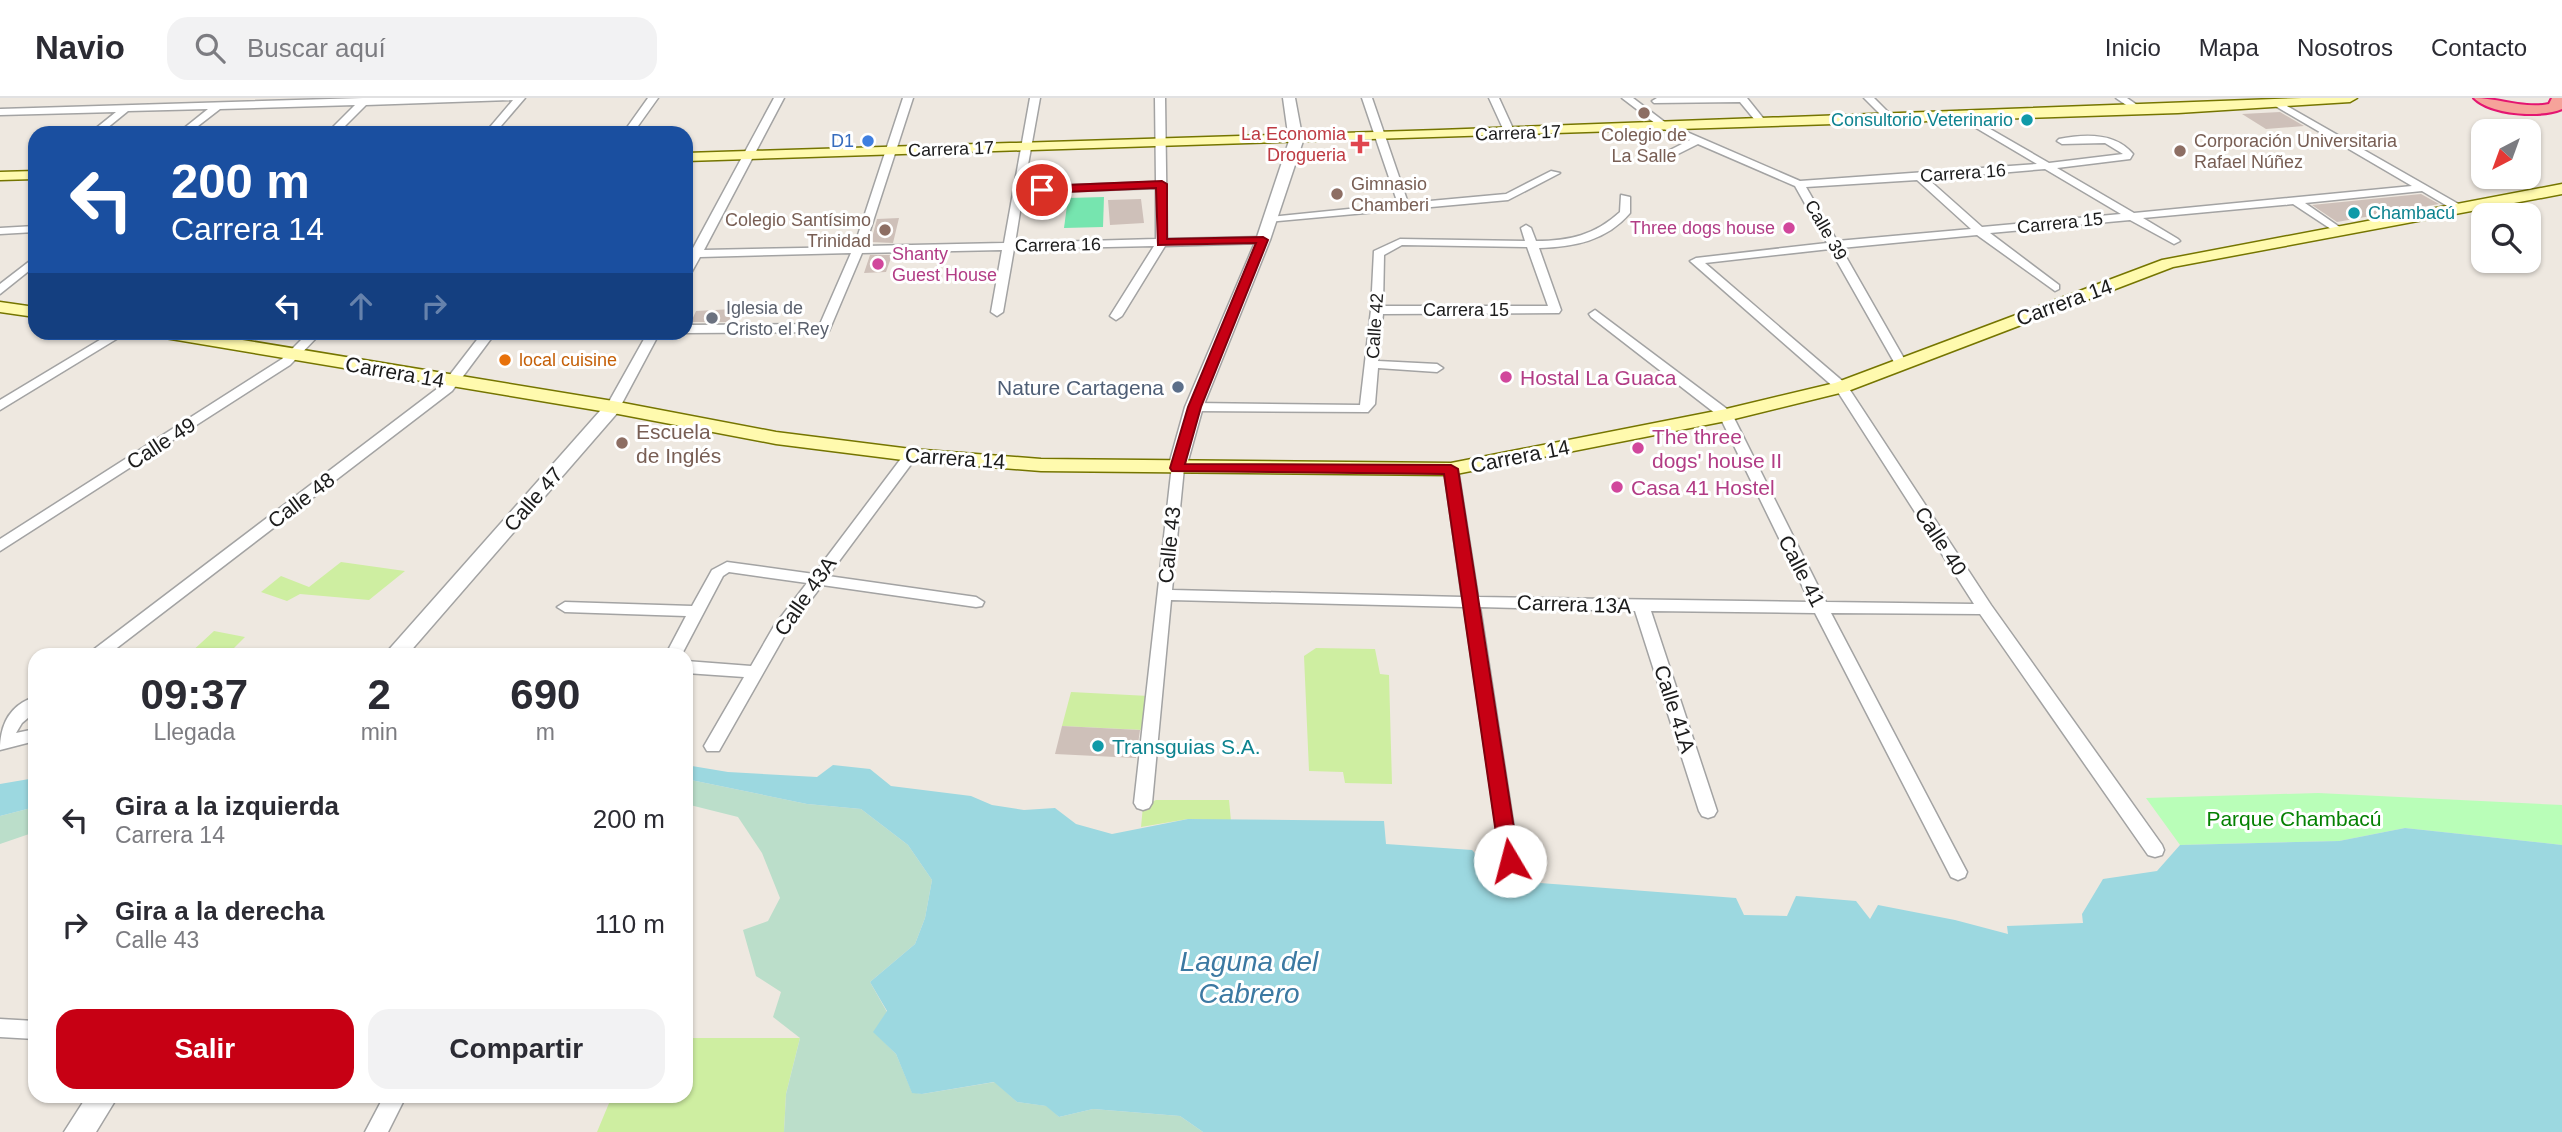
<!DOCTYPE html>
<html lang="es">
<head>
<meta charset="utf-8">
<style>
  :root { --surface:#fff; --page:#f2f2f3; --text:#2b2b33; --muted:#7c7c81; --line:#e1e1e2; --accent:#c70014 }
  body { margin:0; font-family:Helvetica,sans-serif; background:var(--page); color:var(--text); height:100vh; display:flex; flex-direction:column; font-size:26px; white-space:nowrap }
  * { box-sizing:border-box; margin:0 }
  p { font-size:23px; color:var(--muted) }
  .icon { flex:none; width:38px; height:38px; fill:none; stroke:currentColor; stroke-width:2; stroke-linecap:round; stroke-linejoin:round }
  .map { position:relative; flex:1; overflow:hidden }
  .side { position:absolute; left:28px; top:550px; width:665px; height:455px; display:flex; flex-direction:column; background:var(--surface); border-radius:21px; box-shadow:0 2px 5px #0004 }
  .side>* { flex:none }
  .top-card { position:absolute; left:28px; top:28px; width:665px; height:214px; border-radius:21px; box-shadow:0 2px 5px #0004; background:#1a4fa0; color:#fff; overflow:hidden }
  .needle { width:46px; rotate:221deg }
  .tools { position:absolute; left:2471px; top:21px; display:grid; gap:14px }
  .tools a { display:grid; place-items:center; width:70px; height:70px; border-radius:14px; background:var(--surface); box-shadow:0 2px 5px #0004; font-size:35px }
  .pin { position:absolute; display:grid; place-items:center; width:60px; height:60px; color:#fff; margin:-30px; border:4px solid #fff; border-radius:50%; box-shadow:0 2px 7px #0007 }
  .me { position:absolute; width:77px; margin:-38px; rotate:352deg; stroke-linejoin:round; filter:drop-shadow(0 0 5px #0008) }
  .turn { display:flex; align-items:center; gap:24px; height:147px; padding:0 28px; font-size:32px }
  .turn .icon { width:91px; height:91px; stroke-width:2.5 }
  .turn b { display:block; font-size:49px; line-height:60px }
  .lanes { display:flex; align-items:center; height:66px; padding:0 28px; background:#0003; justify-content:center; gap:35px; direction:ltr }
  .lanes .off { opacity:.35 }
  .eta { display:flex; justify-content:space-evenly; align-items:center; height:119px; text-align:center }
  .eta b { font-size:42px; font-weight:700; line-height:49px }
  .action { display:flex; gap:14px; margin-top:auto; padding:14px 28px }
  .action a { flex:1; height:80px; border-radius:21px; background:var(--accent); color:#fff; font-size:28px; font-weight:700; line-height:80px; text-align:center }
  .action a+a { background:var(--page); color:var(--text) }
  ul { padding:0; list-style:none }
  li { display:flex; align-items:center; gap:21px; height:105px; padding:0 28px }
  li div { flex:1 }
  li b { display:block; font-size:26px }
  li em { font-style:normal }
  header { display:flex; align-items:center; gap:42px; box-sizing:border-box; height:98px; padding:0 35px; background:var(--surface); border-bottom:2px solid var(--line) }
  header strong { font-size:33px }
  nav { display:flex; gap:38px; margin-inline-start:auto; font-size:24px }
  .search { width:490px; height:63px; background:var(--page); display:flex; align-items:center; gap:18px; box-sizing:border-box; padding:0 24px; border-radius:21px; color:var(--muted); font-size:26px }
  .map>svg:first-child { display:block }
</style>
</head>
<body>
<header>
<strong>Navio</strong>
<div class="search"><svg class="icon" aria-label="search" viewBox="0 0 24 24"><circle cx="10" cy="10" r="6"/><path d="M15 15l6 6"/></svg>Buscar aquí</div>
<nav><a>Inicio</a><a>Mapa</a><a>Nosotros</a><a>Contacto</a></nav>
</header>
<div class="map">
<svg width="2562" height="1034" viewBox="0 0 2562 1034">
  <rect width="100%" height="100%" fill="#eee8e0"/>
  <!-- grass -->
  <path fill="#ceeea1" d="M 341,464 L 405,473 L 369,502 L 300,496 L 287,503 L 261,494 L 281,478 L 309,489 Z
    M 214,533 L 245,539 L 228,556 L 189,556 Z
    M 1316,550 L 1375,551 L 1380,576 L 1389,577 L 1392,686 L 1345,685 L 1343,674 L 1309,673 L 1304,558 Z
    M 1071,594 L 1149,598 L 1143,632 L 1062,628 Z
    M 1156,702 L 1229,702 L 1231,723 L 1188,721 L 1141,729 L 1143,708 Z
    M 686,940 L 800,940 L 786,996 L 784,1034 L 597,1034 L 612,998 L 686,998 Z"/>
  <!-- wetland -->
  <path fill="#bbdeca" d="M 686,681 L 807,706 L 861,711 L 908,747 L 932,782 L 925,820 L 915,846 L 870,884 L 887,914 L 874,934 L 896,956 L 912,994 L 922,996 L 995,984 L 1017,1004 L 1047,1008 L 1059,1019 L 1093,1011 L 1180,1018 L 1203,1034 L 784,1034 L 786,996 L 800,940 L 773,919 L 781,894 L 756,878 L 743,832 L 768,823 L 780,800 L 762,755 L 738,719 L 686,706 Z
    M 35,709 L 35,734 L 0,746 L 0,718 Z"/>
  <!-- park -->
  <path fill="#b9feb8" d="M 2318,695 L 2562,707 L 2562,747 L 2405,730 L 2339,743 L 2180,747 L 2146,700 Z"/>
  <!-- pitch -->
  <path fill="#76e5af" d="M 1104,99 L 1103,129 L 1064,130 L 1068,100 Z"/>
  <!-- water -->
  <path fill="#9cd8e0" d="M 686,667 L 728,674 L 817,679 L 833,667 L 870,671 L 891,688 L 971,698 L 992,707 L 1024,712 L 1055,710 L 1076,726 L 1112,736 L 1188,721 L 1384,723 L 1386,746 L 1472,752 L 1501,782 L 1736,800 L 1744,817 L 1787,818 L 1796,798 L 1856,803 L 1870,821 L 1878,807 L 1955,822 L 2008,836 L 2007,828 L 2083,825 L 2082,816 L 2103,781 L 2157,773 L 2180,747 L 2339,743 L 2405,730 L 2562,747 L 2562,1034 L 1203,1034 L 1180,1018 L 1093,1011 L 1059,1019 L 1046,1008 L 1017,1004 L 994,984 L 922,996 L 912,995 L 896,956 L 873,934 L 887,913 L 870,884 L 915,846 L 925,820 L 932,782 L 908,747 L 861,711 L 807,706 L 686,681 Z
    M 35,680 L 35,709 L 0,718 L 0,686 Z"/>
  <!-- building -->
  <path fill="#cec0b9" d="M 2280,14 L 2304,28 L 2266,31 L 2242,16 Z
    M 2421,96 L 2439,106 L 2337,124 L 2312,107 Z
    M 1141,101 L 1144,125 L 1110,127 L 1108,102 Z
    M 899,120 L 893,145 L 871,144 L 877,121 Z
    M 870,157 L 892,157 L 886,174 L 864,175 Z
    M 733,211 L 729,224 L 691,224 L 696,213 Z
    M 1062,628 L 1140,632 L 1136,660 L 1055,656 Z"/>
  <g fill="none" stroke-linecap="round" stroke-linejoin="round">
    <!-- minor casing -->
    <g stroke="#a3a3a3" stroke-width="3">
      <path id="minor" d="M 363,0 L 525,0 L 495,35 L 485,35 L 513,2 L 366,7 L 338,35 L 327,35 L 355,7 L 220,11 L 189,35 L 178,35 L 208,11 L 128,13 L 101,35 L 90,35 L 116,14 L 0,17 L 0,11 Z
        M 648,0 L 658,0 L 633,35 L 623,35 Z
        M 774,0 L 784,0 L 704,152 L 854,149 L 903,0 L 913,0 L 865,148 L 1004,145 L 1030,0 L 1040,0 L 1024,89 L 1156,84 L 1155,0 L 1165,0 L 1167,141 L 1263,139 L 1269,142 L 1263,145 L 1165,148 L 1122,218 L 1116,222 L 1110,218 L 1154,148 L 1014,151 L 1003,214 L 997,218 L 991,214 L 1002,152 L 862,155 L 829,233 L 825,234 L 686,235 L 685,234 L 686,227 L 820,226 L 851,155 L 700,159 L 690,177 L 686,178 L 689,159 L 686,159 L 686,153 L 692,152 ZM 1156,90 L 1156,141 L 1015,145 L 1023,95 Z
        M 1362,0 L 1372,0 L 1408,105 L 1506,96 L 1551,73 L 1560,75 L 1508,102 L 1266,124 L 1265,122 L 1270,119 L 1398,106 Z
        M 1489,0 L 1499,0 L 1515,35 L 1513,37 L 1505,35 Z
        M 1622,0 L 1633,0 L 1666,25 L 1800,83 L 2037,66 L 1956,18 L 1954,16 L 1959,13 L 2049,65 L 2123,56 L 2105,45 L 2062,46 L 2057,43 L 2059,41 C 2084,36 2115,34 2133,56 L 2130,61 L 2057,70 L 2134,115 L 2412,88 L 2277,9 L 2275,7 L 2280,4 L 2462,108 L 2462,112 L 2454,112 L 2422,93 L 2305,105 L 2341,130 L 2341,134 L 2337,135 L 2293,106 L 2143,120 L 2178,141 L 2180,143 L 2174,146 L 2130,122 L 1990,135 L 2059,187 L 2059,191 L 2055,193 L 1977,137 L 1841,150 L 1906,264 L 1900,268 L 1894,264 L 1830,151 L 1705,165 L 1846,286 L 1991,507 L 2162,747 L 2164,752 L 2162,757 L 2155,759 L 2148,757 L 1980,516 L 1831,515 L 1967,774 L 1965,779 L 1958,782 L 1951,779 L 1815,515 L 1651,513 L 1717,713 L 1714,718 L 1708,720 L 1702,718 L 1699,713 L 1635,513 L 1480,509 L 1519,763 L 1517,768 L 1510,771 L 1503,768 L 1501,763 L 1464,509 L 1171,502 L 1152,705 L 1149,710 L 1143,712 L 1137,710 L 1134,705 L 1172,367 L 1182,367 L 1184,370 L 1172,492 L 1462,499 L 1444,371 L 1451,367 L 1458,371 L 1478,499 L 1810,504 L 1720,319 L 1591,219 L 1589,216 L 1595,212 L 1731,314 L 1826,504 L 1974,506 L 1836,291 L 1690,163 L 1696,160 L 1827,145 L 1795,88 L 1698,46 L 1662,64 L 1654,64 L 1654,60 L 1690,42 L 1660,29 ZM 2045,71 L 2121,116 L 1982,129 L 1928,81 ZM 1917,82 L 1971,131 L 1837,143 L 1806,89 Z
        M 1657,0 L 1747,0 L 1767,25 L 1759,27 L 1740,4 L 1654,5 L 1652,3 Z
        M 1864,0 L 1874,0 L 1891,17 L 1891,21 L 1885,21 Z
        M 2116,0 L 2127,0 L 2143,11 L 2135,13 Z
        M 1621,97 L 1630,99 L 1630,115 C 1606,143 1574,149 1539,150 L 1561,212 L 1559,215 L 1383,216 L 1378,263 L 1437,266 L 1443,270 L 1437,274 L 1378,270 L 1375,306 L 1368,314 L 1194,313 L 1187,309 L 1194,305 L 1360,307 L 1371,212 L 1374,153 L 1400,141 L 1525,143 L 1521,130 L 1526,127 L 1531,130 L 1536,143 C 1569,143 1595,137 1620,114 ZM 1402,147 L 1527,149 L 1548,208 L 1383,208 L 1384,157 Z
        M 35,128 L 35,134 L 0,136 L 0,130 Z
        M 35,159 L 35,168 L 0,196 L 0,186 Z
        M 113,234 L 128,234 L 0,312 L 0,302 Z
        M 309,234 L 322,234 L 290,267 L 0,453 L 0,441 L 282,261 Z
        M 483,234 L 496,234 L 452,293 L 109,556 L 91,556 L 93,552 L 442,287 Z
        M 648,234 L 660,234 L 620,309 L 618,312 L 608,312 L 606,309 Z
        M 911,353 L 918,357 L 828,478 L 976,499 L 984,504 L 982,508 L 976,509 L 822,487 L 786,535 L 719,653 L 707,653 L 704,648 L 744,579 L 686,575 L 686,563 L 751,568 L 774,528 L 807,485 L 729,474 L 723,478 L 682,556 L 666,556 L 686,518 L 565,514 L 557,509 L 565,504 L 692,508 L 712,472 L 727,464 L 814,476 L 906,354 Z
        M 35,599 L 35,614 L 22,625 L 16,635 L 35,631 L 35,643 L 0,652 C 0,628 9,607 35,599 Z
        M 0,921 L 35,923 L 35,941 L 0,939 Z
        M 384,998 L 406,998 L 388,1034 L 365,1034 Z"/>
    </g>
    <!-- tertiary casing -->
    <g stroke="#a3a3a3" stroke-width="3">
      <path id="tertiary" d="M 1283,0 L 1295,0 L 1303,43 L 1270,142 L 1203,309 L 1186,370 L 1184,374 L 1170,374 L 1168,370 L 1185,309 L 1256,142 L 1289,43 Z
        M 613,304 L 622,309 L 619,313 L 408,556 L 385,556 L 607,305 Z
        M 87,998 L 118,998 L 96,1034 L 64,1034 Z"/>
    </g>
    <!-- secondary casing -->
    <g stroke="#757500" stroke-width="3">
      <path id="secondary" d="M 2302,0 L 2357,0 L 2350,4 L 2178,15 L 686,63 L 686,55 L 1439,32 Z
        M 35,73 L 35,81 L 0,82 L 0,74 Z
        M 2562,86 L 2562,96 L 2173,169 L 1848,293 L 1726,323 L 1451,377 L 1041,373 L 911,363 L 776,346 L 613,315 L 159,239 L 151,234 L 194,234 L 613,303 L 776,334 L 911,351 L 1041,361 L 1451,365 L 1726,311 L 1835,285 L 2162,162 Z
        M 0,204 L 35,209 L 35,219 L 0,214 Z"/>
    </g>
    <!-- trunk casing -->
    <g stroke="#e41571" stroke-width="4">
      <path id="trunk" d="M 2474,0 C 2499,0 2524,11 2549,6 L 2552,0 L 2562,0 L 2562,11 C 2541,20 2491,17 2474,0 Z"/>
    </g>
    <!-- minor -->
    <use href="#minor" fill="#fff" fill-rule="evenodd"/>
    <!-- tertiary -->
    <use href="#tertiary" fill="#fff" fill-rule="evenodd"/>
    <!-- secondary -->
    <use href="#secondary" fill="#fffaae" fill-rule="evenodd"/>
    <!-- trunk -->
    <use href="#trunk" fill="#f6a39a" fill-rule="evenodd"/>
  </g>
  <!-- route -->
  <path fill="#c70014" stroke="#81000d" stroke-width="2" d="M 1162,83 L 1167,86 L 1167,141 L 1263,139 L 1268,142 L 1201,309 L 1185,366 L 1451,367 L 1458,371 L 1519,763 L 1516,768 L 1503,768 L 1500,763 L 1444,376 L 1172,373 L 1170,370 L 1188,309 L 1256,145 L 1158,147 L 1156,90 L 1042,95 L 1036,92 L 1042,88 Z"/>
  <!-- markers -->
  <g fill="#8d6e63" stroke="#fff" stroke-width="2.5">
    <circle cx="1644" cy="15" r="7"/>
    <circle cx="2180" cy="53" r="7"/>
    <circle cx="1337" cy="96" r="7"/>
    <circle cx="885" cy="132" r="7"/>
    <circle cx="622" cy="345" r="7"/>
  </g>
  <g fill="#0f9aa8" stroke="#fff" stroke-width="2.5">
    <circle cx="2027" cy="22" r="7"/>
    <circle cx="2354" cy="115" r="7"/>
    <circle cx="1098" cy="648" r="7"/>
  </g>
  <circle fill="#3f7fe0" stroke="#fff" stroke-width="2.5" cx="868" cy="43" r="7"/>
  <path fill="#e0444e" stroke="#fff" stroke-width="2.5" d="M1356.5 35.5h7v7h7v7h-7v7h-7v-7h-7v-7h7z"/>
  <g fill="#d1479c" stroke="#fff" stroke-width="2.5">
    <circle cx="1789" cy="130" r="7"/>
    <circle cx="878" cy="166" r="7"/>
    <circle cx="1506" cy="279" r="7"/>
    <circle cx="1638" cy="350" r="7"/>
    <circle cx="1617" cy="389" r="7"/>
  </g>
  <circle fill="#6b7280" stroke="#fff" stroke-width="2.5" cx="712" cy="220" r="7"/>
  <circle fill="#e8710a" stroke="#fff" stroke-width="2.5" cx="505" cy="262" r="7"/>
  <circle fill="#5c6f8a" stroke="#fff" stroke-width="2.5" cx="1178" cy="289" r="7"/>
  <g text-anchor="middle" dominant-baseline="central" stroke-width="6" stroke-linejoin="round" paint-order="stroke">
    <!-- far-culture labels -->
    <g font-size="18" fill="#0d838f" stroke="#fff" text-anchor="end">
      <text x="2013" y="22">Consultorio Veterinario</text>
      <text x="2368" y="115" text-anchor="start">Chambacú</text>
    </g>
    <!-- far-street labels -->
    <g font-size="18" fill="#1c1c1c" stroke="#fff">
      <text transform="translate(1518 35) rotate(-2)">Carrera 17</text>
      <text transform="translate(951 51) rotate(-2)">Carrera 17</text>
      <text transform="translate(1963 75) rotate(-4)">Carrera 16</text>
      <text transform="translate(2060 125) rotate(-6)">Carrera 15</text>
      <text transform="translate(1826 132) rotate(60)">Calle 39</text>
      <text transform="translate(1058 147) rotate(-1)">Carrera 16</text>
      <text x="1466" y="212">Carrera 15</text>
      <text transform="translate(1375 228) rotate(-86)">Calle 42</text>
    </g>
    <!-- far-health labels -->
    <g font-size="18" fill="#be3a42" stroke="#fff" text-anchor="end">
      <text x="1346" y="36">La Economia<tspan x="1346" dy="21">Drogueria</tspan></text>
    </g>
    <!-- far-education labels -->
    <g font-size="18" fill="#785e54" stroke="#fff" text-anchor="start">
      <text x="1644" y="37" text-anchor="middle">Colegio de<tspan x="1644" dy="21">La Salle</tspan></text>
      <text x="2194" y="43">Corporación Universitaria<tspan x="2194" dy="21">Rafael Núñez</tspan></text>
      <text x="1351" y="86">Gimnasio<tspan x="1351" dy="21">Chamberi</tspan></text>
      <text x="871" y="122" text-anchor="end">Colegio Santísimo<tspan x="871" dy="21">Trinidad</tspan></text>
    </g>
    <!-- far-shop labels -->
    <g font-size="18" fill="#366cbe" stroke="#fff" text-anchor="end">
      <text x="854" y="43">D1</text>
    </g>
    <!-- far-hotel labels -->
    <g font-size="18" fill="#b23c85" stroke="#fff" text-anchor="end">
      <text x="1775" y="130">Three dogs house</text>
      <text x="892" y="156" text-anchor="start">Shanty<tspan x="892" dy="21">Guest House</tspan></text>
    </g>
    <!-- far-worship labels -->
    <g font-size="18" fill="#5b616d" stroke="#fff" text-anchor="start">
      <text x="726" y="210">Iglesia de<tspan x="726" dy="21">Cristo el Rey</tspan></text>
    </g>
    <!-- far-food labels -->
    <g font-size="18" fill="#c56008" stroke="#fff" text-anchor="start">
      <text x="519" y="262">local cuisine</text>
    </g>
    <!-- street labels -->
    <g font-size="21" fill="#1c1c1c" stroke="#fff">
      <text transform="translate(2064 204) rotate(-20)">Carrera 14</text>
      <text transform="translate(395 274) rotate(10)">Carrera 14</text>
      <text transform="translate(161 345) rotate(-33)">Calle 49</text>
      <text transform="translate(1520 358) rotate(-11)">Carrera 14</text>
      <text transform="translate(955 360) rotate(4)">Carrera 14</text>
      <text transform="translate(533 401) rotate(-49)">Calle 47</text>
      <text transform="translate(301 402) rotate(-37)">Calle 48</text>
      <text transform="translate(1941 443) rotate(57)">Calle 40</text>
      <text transform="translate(1169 447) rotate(-84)">Calle 43</text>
      <text transform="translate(1802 473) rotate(63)">Calle 41</text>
      <text transform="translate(805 498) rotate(-55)">Calle 43A</text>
      <text transform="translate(1574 506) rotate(2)">Carrera 13A</text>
      <text transform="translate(1675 611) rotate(72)">Calle 41A</text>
    </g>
    <!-- hotel labels -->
    <g font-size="21" fill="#b23c85" stroke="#fff" text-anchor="start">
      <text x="1520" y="279">Hostal La Guaca</text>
      <text x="1652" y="338">The three<tspan x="1652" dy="24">dogs' house II</tspan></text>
      <text x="1631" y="389">Casa 41 Hostel</text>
    </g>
    <!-- service labels -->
    <g font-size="21" fill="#4e5e75" stroke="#fff" text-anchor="end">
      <text x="1164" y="289">Nature Cartagena</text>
    </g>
    <!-- education labels -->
    <g font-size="21" fill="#785e54" stroke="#fff" text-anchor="start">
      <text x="636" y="333">Escuela<tspan x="636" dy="24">de Inglés</tspan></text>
    </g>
    <!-- culture labels -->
    <g font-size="21" fill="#0d838f" stroke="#fff" text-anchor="start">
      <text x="1112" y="648">Transguias S.A.</text>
    </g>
    <!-- park labels -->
    <g font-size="21" fill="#058102" stroke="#fff">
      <text x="2294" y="720">Parque Chambacú</text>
    </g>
    <!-- near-water labels -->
    <g font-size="28" font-style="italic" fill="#3c79a2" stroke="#fff">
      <text x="1249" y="863">Laguna del<tspan x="1249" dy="32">Cabrero</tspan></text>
    </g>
  </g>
</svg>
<div class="tools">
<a><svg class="needle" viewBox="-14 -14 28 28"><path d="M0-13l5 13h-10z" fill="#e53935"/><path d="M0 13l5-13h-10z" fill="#7c7c81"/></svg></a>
<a><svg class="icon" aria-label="search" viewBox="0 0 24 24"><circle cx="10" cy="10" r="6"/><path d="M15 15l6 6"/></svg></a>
</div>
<div class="pin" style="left:1042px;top:92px;background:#d93025"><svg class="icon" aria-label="arrive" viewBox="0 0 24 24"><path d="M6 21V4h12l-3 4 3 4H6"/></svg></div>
<svg class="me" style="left:1510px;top:763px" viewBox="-20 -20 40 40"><circle r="19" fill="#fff"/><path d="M0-13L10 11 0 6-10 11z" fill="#c70014"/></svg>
<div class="top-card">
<div class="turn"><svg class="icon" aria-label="left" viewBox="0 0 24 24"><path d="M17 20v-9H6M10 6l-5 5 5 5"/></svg><div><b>200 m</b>Carrera 14</div></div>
<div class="lanes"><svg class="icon" aria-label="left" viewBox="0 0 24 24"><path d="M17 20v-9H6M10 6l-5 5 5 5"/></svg><svg class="icon off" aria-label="ahead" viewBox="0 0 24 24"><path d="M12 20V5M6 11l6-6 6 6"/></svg><svg class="icon off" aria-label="right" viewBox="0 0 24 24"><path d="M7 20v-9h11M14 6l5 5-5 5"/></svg></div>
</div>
<section class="side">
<div class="eta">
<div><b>09:37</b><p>Llegada</p></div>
<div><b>2</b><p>min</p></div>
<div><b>690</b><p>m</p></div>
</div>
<ul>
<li><svg class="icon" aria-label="left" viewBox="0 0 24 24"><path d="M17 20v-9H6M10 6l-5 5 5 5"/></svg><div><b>Gira a la izquierda</b><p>Carrera 14</p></div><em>200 m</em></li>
<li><svg class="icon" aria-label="right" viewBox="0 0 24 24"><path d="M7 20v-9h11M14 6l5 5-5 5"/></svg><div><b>Gira a la derecha</b><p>Calle 43</p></div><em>110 m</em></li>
</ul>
<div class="action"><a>Salir</a><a>Compartir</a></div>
</section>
</div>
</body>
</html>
